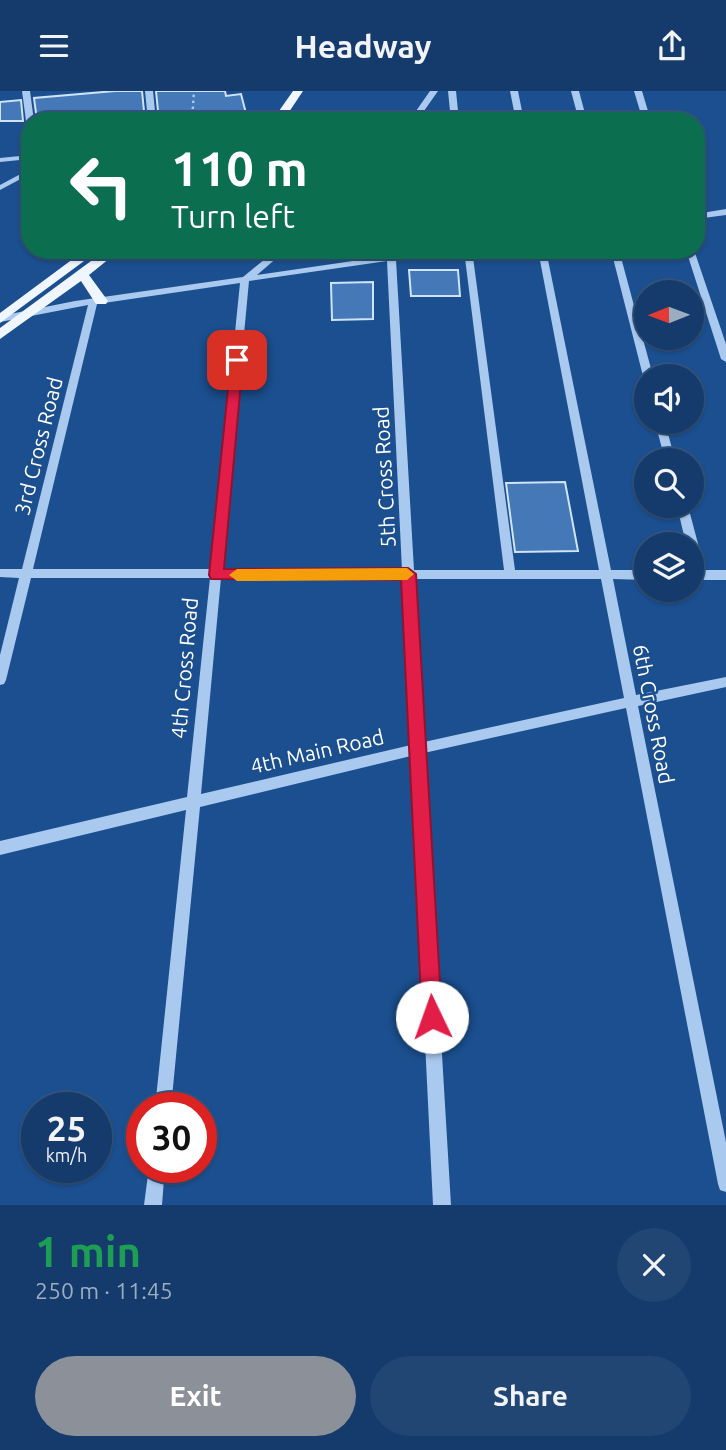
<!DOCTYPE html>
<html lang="en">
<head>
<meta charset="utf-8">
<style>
  :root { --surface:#143b6b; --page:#214673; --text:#f1f3f6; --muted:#9dadc1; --line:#33557e; --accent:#8c9099 }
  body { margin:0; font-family:Ubuntu,sans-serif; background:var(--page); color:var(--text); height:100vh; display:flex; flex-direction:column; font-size:26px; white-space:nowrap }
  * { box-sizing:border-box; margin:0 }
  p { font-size:23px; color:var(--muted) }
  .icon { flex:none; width:38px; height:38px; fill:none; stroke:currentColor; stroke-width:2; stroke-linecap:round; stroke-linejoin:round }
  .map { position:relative; height:1114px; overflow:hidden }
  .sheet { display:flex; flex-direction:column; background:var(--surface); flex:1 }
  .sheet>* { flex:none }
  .banner { position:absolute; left:21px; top:21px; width:684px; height:147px; border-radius:28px; box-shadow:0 2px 5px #0004,0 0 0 2px var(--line); background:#0b6e4f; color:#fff; overflow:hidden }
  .needle { width:46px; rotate:269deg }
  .fabs { position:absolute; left:634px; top:189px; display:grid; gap:14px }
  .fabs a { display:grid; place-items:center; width:70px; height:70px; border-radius:50%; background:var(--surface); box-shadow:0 2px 5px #0004,0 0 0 2px var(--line); font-size:35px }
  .speed { position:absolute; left:21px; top:1001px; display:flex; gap:14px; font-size:35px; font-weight:700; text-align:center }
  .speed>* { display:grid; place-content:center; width:91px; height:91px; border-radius:50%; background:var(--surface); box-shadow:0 2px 5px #0004,0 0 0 2px var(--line); line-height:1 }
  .speed small { font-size:18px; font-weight:400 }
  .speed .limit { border:10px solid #d22; background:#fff; color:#111 }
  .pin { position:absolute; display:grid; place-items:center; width:60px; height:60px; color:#fff; margin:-30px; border-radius:14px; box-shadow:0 4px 10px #0006 }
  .me { position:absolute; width:77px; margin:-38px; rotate:357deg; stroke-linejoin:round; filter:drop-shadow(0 0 5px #0008) }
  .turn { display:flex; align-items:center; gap:24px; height:147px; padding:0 35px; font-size:32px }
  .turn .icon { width:91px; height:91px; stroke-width:2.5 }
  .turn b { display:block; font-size:49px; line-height:60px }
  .round { display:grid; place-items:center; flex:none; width:74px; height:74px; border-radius:37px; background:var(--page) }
  .head { display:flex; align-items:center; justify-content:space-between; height:119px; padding:0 35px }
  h1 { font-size:42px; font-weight:700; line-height:52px; color:#1e9e55 }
  .primary-button { display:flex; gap:14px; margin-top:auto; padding:14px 35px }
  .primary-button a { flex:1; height:80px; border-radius:42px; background:var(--accent); color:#fff; font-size:28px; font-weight:700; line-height:80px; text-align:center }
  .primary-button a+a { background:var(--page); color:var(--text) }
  header { display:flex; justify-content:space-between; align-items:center; height:91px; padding:0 35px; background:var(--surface); font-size:32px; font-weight:700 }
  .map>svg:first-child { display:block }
</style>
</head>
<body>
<header><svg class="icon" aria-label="menu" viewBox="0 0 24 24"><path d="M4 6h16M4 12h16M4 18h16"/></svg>Headway<svg class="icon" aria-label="share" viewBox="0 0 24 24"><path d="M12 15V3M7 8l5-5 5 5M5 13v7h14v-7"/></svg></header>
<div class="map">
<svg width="726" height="1114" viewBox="0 0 726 1114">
  <rect width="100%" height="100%" fill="#1b4f8f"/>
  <!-- building -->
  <path fill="#4478b7" stroke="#cfe3fa" stroke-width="2" d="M 115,0 L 142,0 L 145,30 L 37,30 L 34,7 Z
    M 156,0 L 225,0 L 226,5 L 241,3 L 248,30 L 159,30 Z
    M 21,9 L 23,30 L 0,30 L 0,11 Z
    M 409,179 L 458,179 L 460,205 L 411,205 Z
    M 373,191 L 373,228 L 332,229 L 331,192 Z
    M 565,391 L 578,460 L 515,461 L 506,392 Z"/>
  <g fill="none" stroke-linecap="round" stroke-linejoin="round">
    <!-- path -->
    <path stroke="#a9c9ee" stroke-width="2.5" stroke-dasharray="2.5 3.5" stroke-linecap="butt" d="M 192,30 L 194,0"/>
    <!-- minor -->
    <path fill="#a9c9ee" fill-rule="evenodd" d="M 22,0 L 30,0 L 34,30 L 30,30 L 30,32 L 26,30 Z
      M 145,0 L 153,0 L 156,30 L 148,30 Z
      M 430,0 L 438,0 L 417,30 L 409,30 Z
      M 448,0 L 456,0 L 459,30 L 451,30 Z
      M 510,0 L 518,0 L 524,30 L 516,30 Z
      M 571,0 L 579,0 L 587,30 L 579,30 Z
      M 634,0 L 642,0 L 651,30 L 643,30 Z
      M 30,64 L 30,68 L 0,71 L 0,67 Z
      M 30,78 L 30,83 L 0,99 L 0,94 Z
      M 726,118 L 726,124 L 696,128 L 696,123 Z
      M 276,159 L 286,159 L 257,184 L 387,165 L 387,159 L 395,159 L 396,164 L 427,159 L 451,159 L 447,162 L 396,169 L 414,479 L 504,479 L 464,159 L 472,159 L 515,479 L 599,479 L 538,159 L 546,159 L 611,479 L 646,479 L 646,489 L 613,488 L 636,604 L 726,586 L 726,596 L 638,615 L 726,1051 L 726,1101 L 720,1099 L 718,1093 L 626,617 L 424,662 L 451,1114 L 433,1114 L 411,665 L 200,716 L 171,1017 L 155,1017 L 186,719 L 0,764 L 0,750 L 187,706 L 210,487 L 31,487 L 6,589 L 4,593 L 0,594 L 0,564 L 19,487 L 0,486 L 0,478 L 22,478 L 88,214 L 0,231 L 0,225 L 75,210 L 243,186 ZM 387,170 L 402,479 L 222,478 L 249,190 ZM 240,192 L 211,478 L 33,478 L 97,213 ZM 221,487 L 403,488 L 411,654 L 201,703 ZM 414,488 L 601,488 L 624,607 L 424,651 Z
      M 611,159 L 619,159 L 653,285 L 646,285 L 646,288 L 643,285 Z
      M 686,159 L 694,159 L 726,253 L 726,271 L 721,268 Z
      M 655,331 L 665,331 L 675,369 L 665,369 Z
      M 677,415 L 688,415 L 705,479 L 726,479 L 726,489 L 691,489 L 691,479 L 693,479 L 691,453 L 686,453 Z
      M 149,1076 L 165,1076 L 162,1114 L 144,1114 Z"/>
    <!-- major -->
    <path fill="#f0f6ff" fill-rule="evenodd" d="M 293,0 L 303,0 L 283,30 L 272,30 Z
      M 85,159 L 99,159 L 0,232 L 0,222 Z
      M 106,159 L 120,159 L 89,184 L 108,210 L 106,213 L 96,213 L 81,190 L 0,248 L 0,237 Z"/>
  </g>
  <!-- route -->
  <path fill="#e11d48" stroke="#92132f" stroke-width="2" d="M 237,265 L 243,269 L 224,478 L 408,477 L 416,483 L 442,926 L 439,933 L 432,936 L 425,933 L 422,926 L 401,489 L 211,488 L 209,484 L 231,269 Z"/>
  <!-- slow -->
  <path fill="#f59e0b" d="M 407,477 L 414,483 L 407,489 L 237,490 L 229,484 L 237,478 Z"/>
  <g text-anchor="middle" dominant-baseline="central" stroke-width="5" stroke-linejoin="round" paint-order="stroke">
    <!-- street labels -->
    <g font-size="21" fill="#fff" stroke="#1b4f8f">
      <text transform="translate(38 355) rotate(-76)">3rd Cross Road</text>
      <text transform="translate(384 386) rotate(-93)">5th Cross Road</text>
      <text transform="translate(184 577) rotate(-85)">4th Cross Road</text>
      <text transform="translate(654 623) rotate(79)">6th Cross Road</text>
      <text transform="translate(317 660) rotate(-13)">4th Main Road</text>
    </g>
  </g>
</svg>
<div class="fabs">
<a><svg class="needle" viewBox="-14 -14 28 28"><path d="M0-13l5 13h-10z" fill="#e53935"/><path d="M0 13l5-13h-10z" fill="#9dadc1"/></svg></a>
<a><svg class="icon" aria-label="sound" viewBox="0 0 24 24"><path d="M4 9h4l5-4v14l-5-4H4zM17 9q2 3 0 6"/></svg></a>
<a><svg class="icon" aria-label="search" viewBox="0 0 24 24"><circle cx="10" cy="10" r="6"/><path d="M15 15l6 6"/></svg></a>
<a><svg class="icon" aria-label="layers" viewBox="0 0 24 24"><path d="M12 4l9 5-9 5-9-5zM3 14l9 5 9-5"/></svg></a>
</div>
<div class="speed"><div>25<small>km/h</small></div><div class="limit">30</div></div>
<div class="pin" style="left:237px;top:269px;background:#d93025"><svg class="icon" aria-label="arrive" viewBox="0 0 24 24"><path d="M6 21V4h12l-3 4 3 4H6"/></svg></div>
<svg class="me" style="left:432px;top:926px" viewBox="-20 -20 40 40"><circle r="19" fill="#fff"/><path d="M0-13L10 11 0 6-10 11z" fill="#e11d48"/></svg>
<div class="banner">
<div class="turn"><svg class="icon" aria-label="left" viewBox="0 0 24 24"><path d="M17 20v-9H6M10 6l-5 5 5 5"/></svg><div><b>110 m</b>Turn left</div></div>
</div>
</div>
<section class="sheet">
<div class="head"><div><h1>1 min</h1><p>250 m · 11:45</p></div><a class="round"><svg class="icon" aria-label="close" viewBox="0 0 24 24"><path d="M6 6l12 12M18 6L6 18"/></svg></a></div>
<div class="primary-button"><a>Exit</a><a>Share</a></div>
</section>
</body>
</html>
